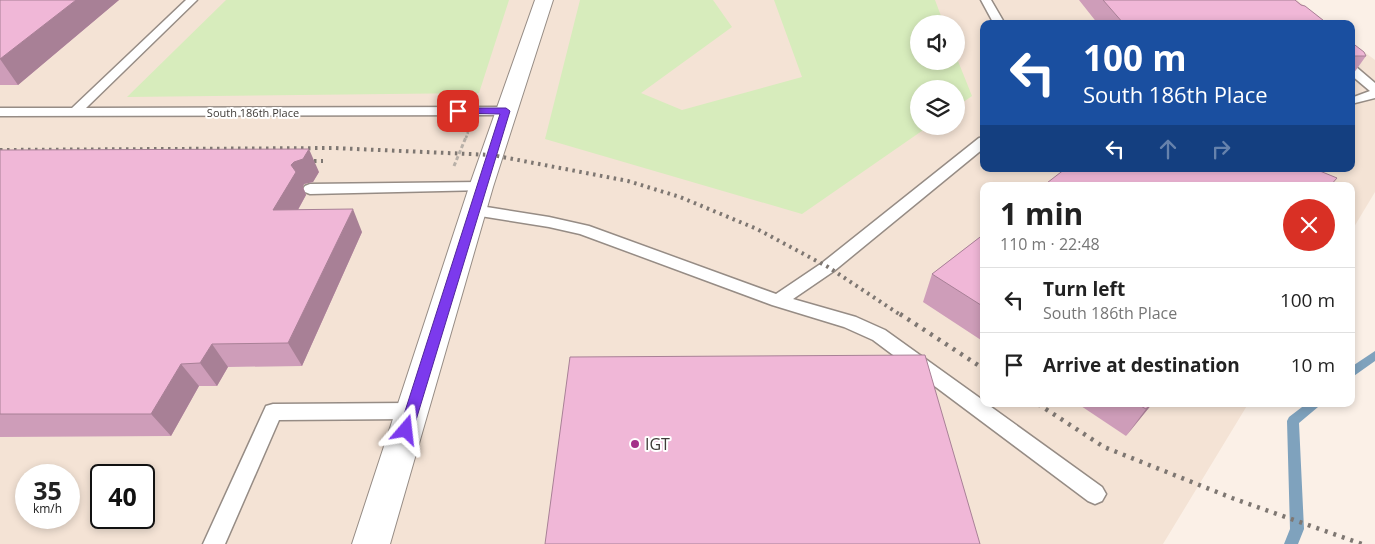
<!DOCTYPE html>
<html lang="en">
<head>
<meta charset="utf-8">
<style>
  :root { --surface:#fff; --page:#f2f2f2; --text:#222; --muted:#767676; --line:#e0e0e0 }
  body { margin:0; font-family:"Open Sans",sans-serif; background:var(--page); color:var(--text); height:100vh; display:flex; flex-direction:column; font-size:19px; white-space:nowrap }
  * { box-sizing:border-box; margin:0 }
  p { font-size:16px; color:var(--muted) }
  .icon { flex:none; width:28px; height:28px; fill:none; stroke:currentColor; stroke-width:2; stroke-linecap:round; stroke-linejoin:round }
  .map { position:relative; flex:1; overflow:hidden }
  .side { position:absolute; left:980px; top:182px; width:375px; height:225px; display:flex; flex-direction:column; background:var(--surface); border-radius:10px; box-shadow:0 2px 8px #0003 }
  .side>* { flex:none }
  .hud { position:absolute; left:980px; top:20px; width:375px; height:152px; border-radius:10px; box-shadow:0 2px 8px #0003; background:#1a4fa0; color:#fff; overflow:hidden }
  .fabs { position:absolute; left:910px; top:15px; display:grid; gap:10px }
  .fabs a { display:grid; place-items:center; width:55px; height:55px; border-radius:50%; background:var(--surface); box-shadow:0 2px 8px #0003; font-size:25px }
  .speed { position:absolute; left:15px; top:464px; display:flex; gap:10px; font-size:25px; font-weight:700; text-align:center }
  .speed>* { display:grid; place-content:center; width:65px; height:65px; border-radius:50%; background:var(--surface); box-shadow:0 2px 8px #0003; line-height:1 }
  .speed small { font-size:12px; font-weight:400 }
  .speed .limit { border:2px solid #111; border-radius:8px; background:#fff; color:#111 }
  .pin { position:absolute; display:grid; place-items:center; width:42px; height:42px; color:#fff; margin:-21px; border-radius:10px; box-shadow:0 2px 8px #0006 }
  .me { position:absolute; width:55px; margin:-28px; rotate:17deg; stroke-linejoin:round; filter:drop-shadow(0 0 4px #0008) }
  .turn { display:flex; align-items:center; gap:18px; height:105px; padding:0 20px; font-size:22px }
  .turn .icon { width:65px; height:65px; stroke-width:2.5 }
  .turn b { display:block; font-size:35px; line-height:42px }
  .lanes { display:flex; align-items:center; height:48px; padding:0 20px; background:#0003; justify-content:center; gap:25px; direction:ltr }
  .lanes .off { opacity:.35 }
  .round { display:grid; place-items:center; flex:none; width:52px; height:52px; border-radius:26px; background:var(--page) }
  .summary { display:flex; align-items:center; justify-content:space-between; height:85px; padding:0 20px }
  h1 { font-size:30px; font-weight:700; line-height:38px }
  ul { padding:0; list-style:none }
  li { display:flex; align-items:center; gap:15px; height:65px; padding:0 20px; border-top:1px solid var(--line) }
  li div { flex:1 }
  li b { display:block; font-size:19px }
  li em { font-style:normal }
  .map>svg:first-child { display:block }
</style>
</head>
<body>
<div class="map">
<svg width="1375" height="544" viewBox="0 0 1375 544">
  <rect width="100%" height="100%" fill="#fbf0e7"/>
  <!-- built -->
  <path fill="#f4e3d5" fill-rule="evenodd" d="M 0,0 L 1297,0 L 1328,24 L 984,24 L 984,169 L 1351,169 L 1351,42 L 1375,60 L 1375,192 L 1351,232 L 1351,186 L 984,186 L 984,404 L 1248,404 L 1163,544 L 0,544 ZM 919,24 L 956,24 L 956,61 L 919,61 ZM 919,89 L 956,89 L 956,126 L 919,126 ZM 26,475 L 69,475 L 69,518 L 26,518 ZM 101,475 L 144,475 L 144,518 L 101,518 Z"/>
  <!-- green -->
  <path fill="#d7ecbc" d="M 226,0 L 509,0 L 479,93 L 127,97 Z
    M 580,0 L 713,0 L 732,27 L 641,93 L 682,110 L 802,77 L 774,0 L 935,0 L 944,24 L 919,24 L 919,61 L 956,61 L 956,56 L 972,96 L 956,107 L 956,89 L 919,89 L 919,126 L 929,126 L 802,214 L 545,139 Z"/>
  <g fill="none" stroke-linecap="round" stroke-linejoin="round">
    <!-- stream -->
    <path fill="#7fa2bd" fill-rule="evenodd" d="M 1375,351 L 1375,361 L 1351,378 L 1351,367 Z
      M 1306,404 L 1320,404 L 1318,407 L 1299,423 L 1304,529 L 1298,544 L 1284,544 L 1290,529 L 1287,421 L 1289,417 Z"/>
    <!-- lane casing -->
    <g stroke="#968c85" stroke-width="3">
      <path id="lane" d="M 186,0 L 197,0 L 86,108 L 506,107 L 512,111 L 506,115 L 0,116 L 0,108 L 72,108 Z
        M 981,0 L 991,0 L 1005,24 L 994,24 Z
        M 1351,66 L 1355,66 L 1375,83 L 1375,98 L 1351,104 L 1351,98 L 1370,91 L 1351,75 Z
        M 984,137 L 984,148 L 834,271 L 793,299 L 856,317 L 885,330 L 984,401 L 984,404 L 987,404 L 1102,487 L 1106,494 L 1102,501 L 1095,504 L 1088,501 L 873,340 L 844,327 L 772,305 L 580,234 L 549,227 L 474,215 L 469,213 L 467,210 L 469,207 L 474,205 L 549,217 L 589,226 L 776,294 L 822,263 L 979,138 Z
        M 481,182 L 486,184 L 488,187 L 486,190 L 310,194 L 305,192 L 303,189 L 305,186 L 310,184 Z
        M 411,403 L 418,405 L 421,411 L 418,417 L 411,419 L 279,420 L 225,544 L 203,544 L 266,406 L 273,404 Z"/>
    </g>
    <!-- secondary casing -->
    <g stroke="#968c85" stroke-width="2">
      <path id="secondary" d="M 535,0 L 553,0 L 493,187 L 390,544 L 352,544 L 469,187 Z"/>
    </g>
    <!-- path-far1 -->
    <path stroke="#b8b0a8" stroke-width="2.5" stroke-dasharray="2.5 2" stroke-linecap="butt" d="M 466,138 L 468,132"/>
    <!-- path -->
    <path stroke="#b8b0a8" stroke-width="3" stroke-dasharray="4 2.5" stroke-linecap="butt" d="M 454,166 L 466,137"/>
    <!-- lane -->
    <use href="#lane" fill="#fff" fill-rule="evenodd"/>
    <!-- secondary -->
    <use href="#secondary" fill="#fff" fill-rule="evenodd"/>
    <!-- rail-far1 -->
    <path stroke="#7e7772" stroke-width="4" stroke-dasharray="2.5 4.5" stroke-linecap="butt" d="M 0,150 L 334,148 L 492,155 L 628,181 L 680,197 L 757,229 L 828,267 L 902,316
      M 300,161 L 323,161"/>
    <!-- rail -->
    <path stroke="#7e7772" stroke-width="4.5" stroke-dasharray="3 6" stroke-linecap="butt" d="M 900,314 L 984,369
      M 1038,404 L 1104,447 L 1232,498 L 1362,544"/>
  </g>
  <!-- wall -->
  <path fill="#ce9db9" d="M 0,0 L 119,0 L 18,85 L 0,85 Z
    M 1079,0 L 1295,0 L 1328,24 L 1098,24 Z
    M 1351,42 L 1366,56 L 1351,77 Z
    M 0,150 L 319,172 L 313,182 L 304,184 L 303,187 L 306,195 L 298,210 L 362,232 L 302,366 L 228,367 L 217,386 L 199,386 L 171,436 L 0,437 Z
    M 984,234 L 984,342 L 923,302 L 932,274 Z
    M 1078,404 L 1152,404 L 1126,436 Z"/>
  <!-- shaded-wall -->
  <path fill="#a88096" d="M 76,0 L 119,0 L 18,85 L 0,59 Z
    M 309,149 L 319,172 L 313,182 L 304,184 L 303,187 L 306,195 L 285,233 L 273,210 L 291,165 L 294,162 Z
    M 353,209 L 362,232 L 302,366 L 288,343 Z
    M 212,344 L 228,367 L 217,386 L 200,363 Z
    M 181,364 L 199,386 L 171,436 L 151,414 Z
    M 1150,404 L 1152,404 L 1126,436 L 1146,409 Z"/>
  <!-- building -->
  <path fill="#f0b7d7" stroke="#a88096" d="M 0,0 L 76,0 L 0,59 Z
    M 1103,0 L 1295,0 L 1301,5 L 1305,6 L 1328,24 L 1124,24 Z
    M 1351,42 L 1364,52 L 1366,56 L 1351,56 Z
    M 309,149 L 303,159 L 294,162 L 291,165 L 296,172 L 273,210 L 353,209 L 288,343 L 212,344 L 200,363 L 181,364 L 151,414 L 0,414 L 0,150 Z
    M 1065,169 L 1315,169 L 1337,178 L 1330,186 L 1043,186 Z
    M 984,234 L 984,307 L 932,274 Z
    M 925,355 L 980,544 L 545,544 L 570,357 Z
    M 1137,404 L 1150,404 L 1146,409 Z"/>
  <!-- route -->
  <path fill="#7c3aed" stroke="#51269a" d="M 458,108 L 506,108 L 510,111 L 413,430 L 410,434 L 406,436 L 401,434 L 399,430 L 500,114 L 455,113 L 454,111 Z"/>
  <!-- markers -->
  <circle fill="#a42f89" stroke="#fff" stroke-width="2" cx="635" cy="444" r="5"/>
  <g text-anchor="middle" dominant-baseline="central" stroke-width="4" stroke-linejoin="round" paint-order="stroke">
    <!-- far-street labels -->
    <g font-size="11" fill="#3f3b37" stroke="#fff">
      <text x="253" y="112">South 186th Place</text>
    </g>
    <!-- near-poi labels -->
    <g font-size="16" fill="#3f3b37" stroke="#fff" text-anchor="start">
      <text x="645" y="444">IGT</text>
    </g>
  </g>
</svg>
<div class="fabs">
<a><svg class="icon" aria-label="sound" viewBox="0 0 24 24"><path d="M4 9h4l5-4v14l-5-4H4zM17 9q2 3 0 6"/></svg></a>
<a><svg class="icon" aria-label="layers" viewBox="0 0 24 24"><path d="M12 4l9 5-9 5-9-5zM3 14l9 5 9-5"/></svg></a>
</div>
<div class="speed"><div>35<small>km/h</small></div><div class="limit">40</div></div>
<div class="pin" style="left:458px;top:111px;background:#d93025"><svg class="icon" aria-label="arrive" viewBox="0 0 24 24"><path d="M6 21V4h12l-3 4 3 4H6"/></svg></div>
<svg class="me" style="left:406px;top:430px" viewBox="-20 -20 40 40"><path d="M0-17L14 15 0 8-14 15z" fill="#7c3aed" stroke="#fff" stroke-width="4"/></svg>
<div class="hud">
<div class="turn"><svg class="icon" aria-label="left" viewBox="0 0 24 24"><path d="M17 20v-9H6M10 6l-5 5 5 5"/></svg><div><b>100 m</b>South 186th Place</div></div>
<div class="lanes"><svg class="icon" aria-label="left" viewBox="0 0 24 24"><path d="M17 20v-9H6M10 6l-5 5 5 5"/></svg><svg class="icon off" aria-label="ahead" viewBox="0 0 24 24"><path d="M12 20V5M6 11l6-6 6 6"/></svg><svg class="icon off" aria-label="right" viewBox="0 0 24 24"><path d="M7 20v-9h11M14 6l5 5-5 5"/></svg></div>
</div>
<section class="side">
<div class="summary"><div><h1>1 min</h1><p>110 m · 22:48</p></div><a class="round" style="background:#d93025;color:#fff"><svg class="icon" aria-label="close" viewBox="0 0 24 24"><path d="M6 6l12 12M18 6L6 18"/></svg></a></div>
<ul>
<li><svg class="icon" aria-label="left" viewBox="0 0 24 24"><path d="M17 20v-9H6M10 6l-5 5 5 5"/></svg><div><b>Turn left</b><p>South 186th Place</p></div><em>100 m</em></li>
<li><svg class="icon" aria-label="arrive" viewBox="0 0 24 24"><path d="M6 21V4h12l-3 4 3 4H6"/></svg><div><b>Arrive at destination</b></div><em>10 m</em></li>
</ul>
</section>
</div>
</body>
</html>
